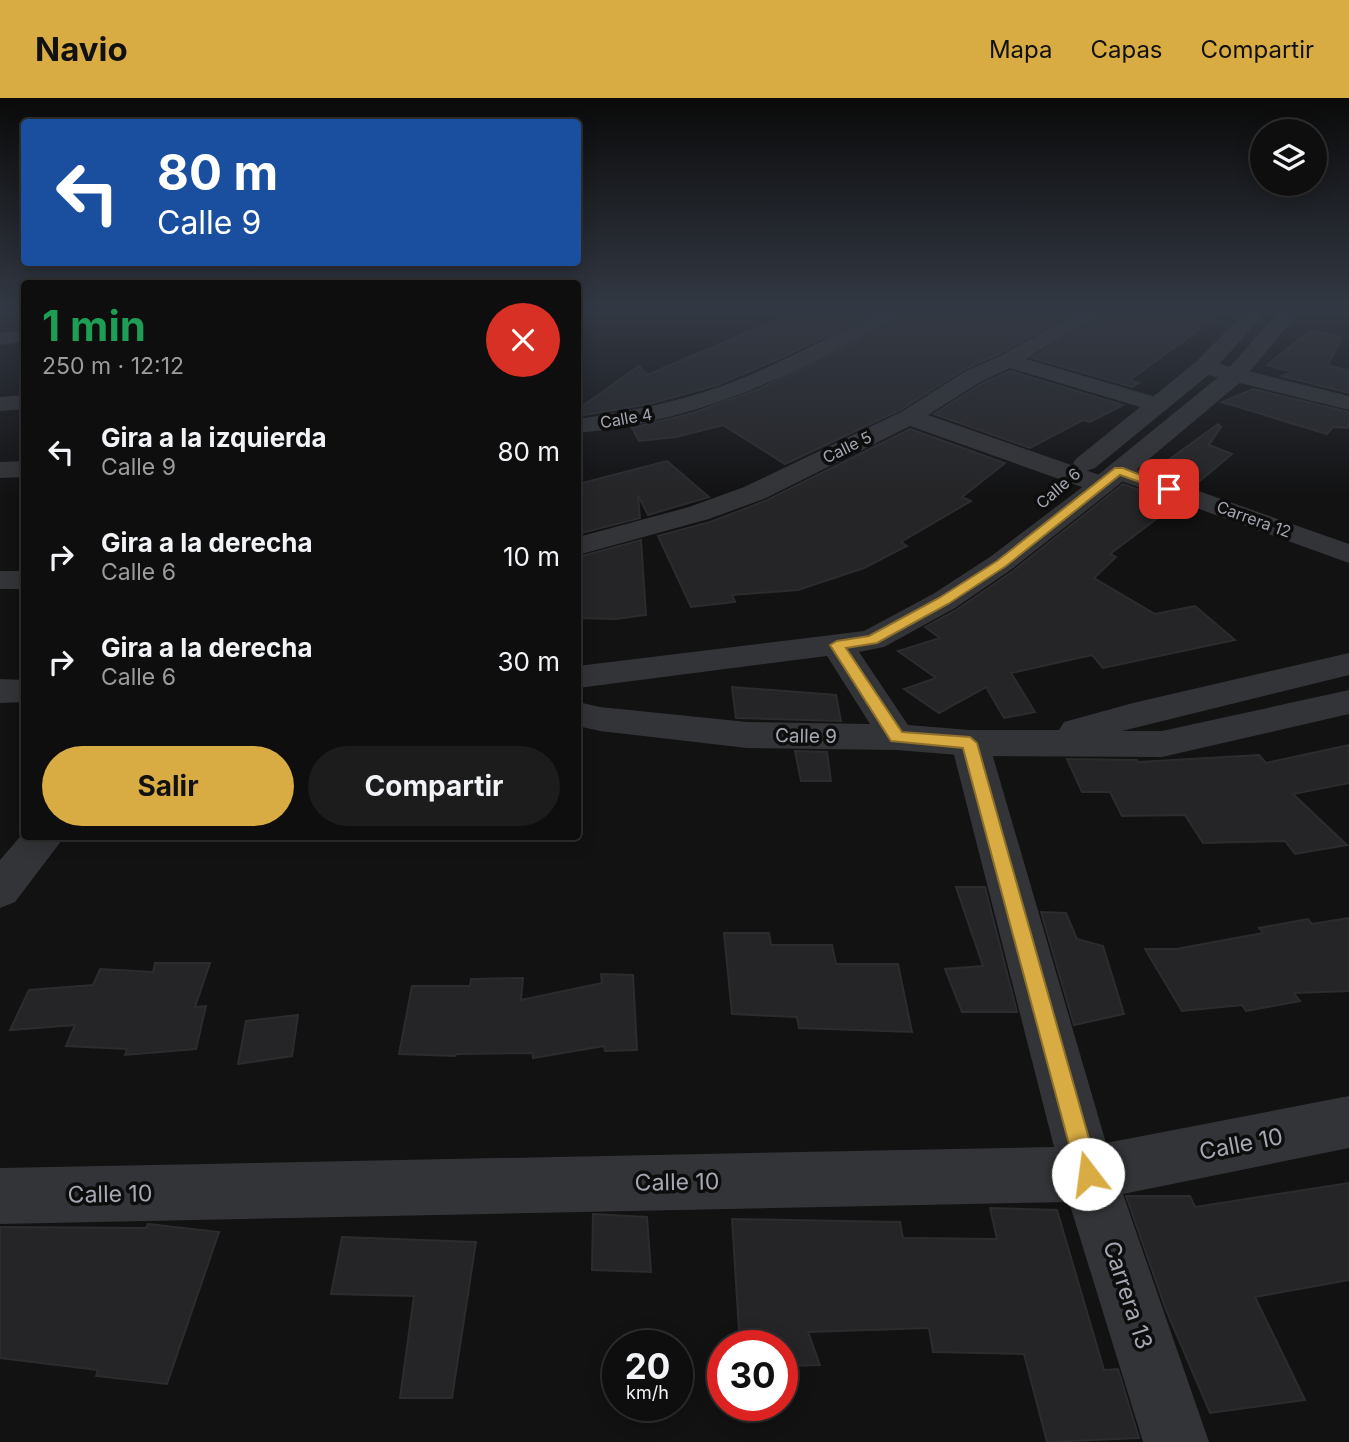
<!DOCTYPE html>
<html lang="es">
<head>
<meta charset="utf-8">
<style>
  :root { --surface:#0e0e0e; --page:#1c1c1c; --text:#f1f3f6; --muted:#9b9c9e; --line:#2e2e2e; --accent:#d9ac43 }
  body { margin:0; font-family:Inter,sans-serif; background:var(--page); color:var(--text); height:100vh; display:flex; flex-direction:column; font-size:26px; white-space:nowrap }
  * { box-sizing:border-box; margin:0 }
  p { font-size:23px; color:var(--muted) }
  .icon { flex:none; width:38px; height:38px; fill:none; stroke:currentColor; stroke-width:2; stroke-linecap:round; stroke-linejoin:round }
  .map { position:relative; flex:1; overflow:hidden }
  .details { position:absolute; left:21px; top:182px; width:560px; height:560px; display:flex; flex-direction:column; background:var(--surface); border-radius:7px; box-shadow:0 4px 18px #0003,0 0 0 2px var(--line) }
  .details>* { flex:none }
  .guide { position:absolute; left:21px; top:21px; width:560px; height:147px; border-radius:7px; box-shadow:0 4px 18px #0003,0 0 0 2px var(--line); background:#1a4fa0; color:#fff; overflow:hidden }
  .tools { position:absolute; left:1250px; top:21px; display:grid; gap:14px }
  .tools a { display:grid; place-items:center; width:77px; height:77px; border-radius:50%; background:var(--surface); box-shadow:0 4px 18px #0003,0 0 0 2px var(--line); font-size:35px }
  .speed { position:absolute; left:602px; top:1232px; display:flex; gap:14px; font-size:35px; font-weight:700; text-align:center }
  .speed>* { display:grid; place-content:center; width:91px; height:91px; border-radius:50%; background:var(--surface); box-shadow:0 4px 18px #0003,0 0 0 2px var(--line); line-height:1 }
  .speed small { font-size:18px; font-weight:400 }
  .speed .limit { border:10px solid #d22; background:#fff; color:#111 }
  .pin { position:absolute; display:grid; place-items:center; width:60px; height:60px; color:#fff; margin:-30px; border-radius:14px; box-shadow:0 4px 10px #0006 }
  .me { position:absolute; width:77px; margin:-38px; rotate:345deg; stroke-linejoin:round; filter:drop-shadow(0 0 5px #0008) }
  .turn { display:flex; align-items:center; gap:24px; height:147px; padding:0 21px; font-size:32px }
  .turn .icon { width:91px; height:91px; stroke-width:2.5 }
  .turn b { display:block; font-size:49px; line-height:60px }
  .round { display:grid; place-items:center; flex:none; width:74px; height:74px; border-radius:37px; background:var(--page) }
  .overview { display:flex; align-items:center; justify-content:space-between; height:119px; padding:0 21px }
  h1 { font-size:42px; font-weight:700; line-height:52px; color:#1e9e55 }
  .action { display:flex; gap:14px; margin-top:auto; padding:14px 21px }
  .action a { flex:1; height:80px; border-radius:42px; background:var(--accent); color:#111; font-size:28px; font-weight:700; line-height:80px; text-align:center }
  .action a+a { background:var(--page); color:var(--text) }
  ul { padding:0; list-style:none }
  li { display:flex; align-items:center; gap:21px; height:105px; padding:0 21px }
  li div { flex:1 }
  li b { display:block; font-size:26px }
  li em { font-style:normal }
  header { display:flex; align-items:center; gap:42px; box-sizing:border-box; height:98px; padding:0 35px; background:var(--accent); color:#111 }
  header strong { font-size:33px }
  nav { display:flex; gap:38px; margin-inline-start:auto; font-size:24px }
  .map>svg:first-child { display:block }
</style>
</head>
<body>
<header>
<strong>Navio</strong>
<nav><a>Mapa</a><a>Capas</a><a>Compartir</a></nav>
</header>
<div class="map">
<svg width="1349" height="1344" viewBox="0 0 1349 1344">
  <rect width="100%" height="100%" fill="#121213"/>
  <!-- building -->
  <path fill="#252527" stroke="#2c2c2f" stroke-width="2" d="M 805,210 L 884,210 L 783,259 L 718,287 L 649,306 L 578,318 L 578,311 L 639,268 L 647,277 Z
    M 917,210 L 1081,210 L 999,256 L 965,271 L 900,312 L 785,366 L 723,327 L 676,339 L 639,343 L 632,330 L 693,315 L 759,291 L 912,216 Z
    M 1111,210 L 1216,210 L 1201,219 L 1212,222 L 1130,282 L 1139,285 L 1132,289 L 1032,260 Z
    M 1311,232 L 1342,240 L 1328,267 L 1349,273 L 1349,295 L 1281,278 L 1292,274 L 1267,267 Z
    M 1010,273 L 1123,307 L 1090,324 L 1083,322 L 1030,350 L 934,316 L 983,285 Z
    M 1253,291 L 1349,314 L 1349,330 L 1333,329 L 1327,336 L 1222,304 Z
    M 1218,326 L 1221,329 L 1209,347 L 1232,356 L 1196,386 L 1185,382 L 1183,385 L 1152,374 Z
    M 910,331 L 1005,365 L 962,399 L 971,403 L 901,444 L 907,448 L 864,470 L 798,492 L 732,497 L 735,504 L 691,509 L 658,438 L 710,424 L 765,403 Z
    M 667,363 L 709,399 L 648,417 L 638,397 L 640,420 L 578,436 L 578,386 Z
    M 1123,386 L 1170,403 L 1159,419 L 1110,456 L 1116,459 L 1094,480 L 1155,516 L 1195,508 L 1235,542 L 1103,570 L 1092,557 L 1011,575 L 1035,614 L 1004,620 L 986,589 L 939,615 L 904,591 L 936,580 L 898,553 L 940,540 L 925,529 L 956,512 L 1013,473 Z
    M 641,442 L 646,517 L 616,521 L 578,520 L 578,459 Z
    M 732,589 L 836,597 L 841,623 L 736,620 Z
    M 1349,647 L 1349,685 L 1293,696 L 1347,747 L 1295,756 L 1285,743 L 1203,745 L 1185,717 L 1122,718 L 1110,694 L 1082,694 L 1067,661 L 1137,662 L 1138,664 L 1259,657 L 1266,665 Z
    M 795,653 L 827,654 L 831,683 L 801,683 Z
    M 956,789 L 985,789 L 1017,914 L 962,914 L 945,871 L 983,868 Z
    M 1041,814 L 1066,815 L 1077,841 L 1103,848 L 1124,916 L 1074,927 Z
    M 1349,820 L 1349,893 L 1294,895 L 1300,903 L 1246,913 L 1242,907 L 1182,913 L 1145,851 L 1176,851 L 1263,835 L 1259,830 L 1308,821 L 1312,826 Z
    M 724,835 L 769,835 L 771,847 L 832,847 L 836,866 L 898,866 L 912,934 L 799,930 L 797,919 L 732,916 Z
    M 155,865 L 210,865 L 195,909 L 206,908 L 196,951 L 125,957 L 127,951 L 66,948 L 75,927 L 10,932 L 29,892 L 93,887 L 100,871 L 153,874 Z
    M 601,876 L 633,877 L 637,952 L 605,953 L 604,948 L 533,960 L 533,955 L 456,956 L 455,958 L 399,956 L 412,888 L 470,888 L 471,881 L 523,880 L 521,902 L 602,885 Z
    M 298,917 L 292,958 L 238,966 L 246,923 Z
    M 1349,1085 L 1349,1182 L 1255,1199 L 1305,1302 L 1210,1315 L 1166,1212 L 1126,1098 L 1190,1098 L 1195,1109 Z
    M 990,1110 L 1057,1112 L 1104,1272 L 1118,1271 L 1139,1340 L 1047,1344 L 1024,1256 L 933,1254 L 929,1230 L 808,1234 L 820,1267 L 782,1268 L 782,1248 L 740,1248 L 732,1121 L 900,1124 L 903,1140 L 997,1141 Z
    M 593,1116 L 647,1119 L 651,1174 L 592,1172 Z
    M 148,1126 L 219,1134 L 167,1286 L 96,1278 L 98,1272 L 0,1260 L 0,1129 L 146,1130 Z
    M 342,1139 L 476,1144 L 452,1300 L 400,1300 L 414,1198 L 331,1196 Z"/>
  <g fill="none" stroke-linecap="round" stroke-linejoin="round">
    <!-- minor -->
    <path fill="#333437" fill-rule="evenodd" d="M 889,210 L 914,210 L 911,214 C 860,238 810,268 758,289 C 701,313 639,329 578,335 L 578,321 C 626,314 673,305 719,289 C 778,268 832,236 889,210 Z
      M 1086,210 L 1109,210 L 1026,261 L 1166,302 L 1170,307 L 1166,312 L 1150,312 L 1010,270 L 982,283 L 928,317 L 1111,381 L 1115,387 L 1111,393 L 1102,395 L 1093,393 L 910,328 L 764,401 L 709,421 L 578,457 L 578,439 L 689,409 L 744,389 L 901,314 L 966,273 L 1000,258 Z
      M 24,232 L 24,244 L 0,247 L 0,235 Z
      M 1204,262 L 1349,298 L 1349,312 L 1196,274 L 1193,269 L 1196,264 Z
      M 24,297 L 24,311 L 0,313 L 0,299 Z
      M 24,363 L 24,379 L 0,380 L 0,364 Z
      M 1119,365 L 1349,446 L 1349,465 L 1110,379 L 1106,373 L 1110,367 Z
      M 0,473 L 24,473 L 24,491 L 0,491 Z
      M 970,632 L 983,636 L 989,645 L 1106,1045 L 1349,998 L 1349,1050 L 1123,1096 L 1209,1344 L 1143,1344 L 1069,1104 L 0,1126 L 0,1070 L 1054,1049 L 951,645 L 957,636 Z
      M 24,734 L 24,738 L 65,738 L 15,804 L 0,810 L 0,762 Z"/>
    <!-- tertiary -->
    <path fill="#333437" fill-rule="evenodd" d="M 1249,210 L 1270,210 L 1212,274 L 1095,370 L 1086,373 L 1077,370 L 1073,365 L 1077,360 L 1196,264 Z
      M 1282,210 L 1302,210 L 1243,282 L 1111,393 L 1012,471 L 955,510 L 884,549 L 859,554 L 908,627 L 970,632 L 1059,632 L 1064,624 L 1133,605 L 1349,555 L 1349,577 L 1122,633 L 1162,633 L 1349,592 L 1349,616 L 1162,659 L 970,658 L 897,652 L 747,650 L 600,633 L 578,628 L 578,604 L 600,609 L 747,624 L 870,626 L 827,558 L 578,590 L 578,568 L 864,533 L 933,496 L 990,459 L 1093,381 L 1227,272 Z
      M 0,581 L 24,582 L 24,604 L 0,605 Z"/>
  </g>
  <!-- sky -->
  <linearGradient id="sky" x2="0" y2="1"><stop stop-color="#0a0a0a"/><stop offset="0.53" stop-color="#333944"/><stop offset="1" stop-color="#333944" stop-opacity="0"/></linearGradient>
  <rect width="1349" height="398" fill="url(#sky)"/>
  <!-- route -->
  <path fill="#d9ac43" stroke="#8d702c" stroke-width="2" d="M 1115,370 L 1123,370 L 1175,391 L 1165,393 L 1120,377 L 1006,468 L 948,506 L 877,545 L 846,550 L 902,634 L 970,639 L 977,645 L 1099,1076 L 1096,1084 L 1088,1087 L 1080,1084 L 1077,1076 L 963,650 L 891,643 L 830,547 L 837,543 L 869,538 L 939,500 L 997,463 Z"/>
  <g text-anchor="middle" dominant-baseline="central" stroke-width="7" stroke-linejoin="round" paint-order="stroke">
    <!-- far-street labels -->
    <g font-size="16" fill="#a5a8b2" stroke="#0d0d0e">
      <text transform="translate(626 320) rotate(-10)">Calle 4</text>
      <text transform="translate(847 349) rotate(-26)">Calle 5</text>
      <text transform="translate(1058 390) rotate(-41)">Calle 6</text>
      <text transform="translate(1254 421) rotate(20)">Carrera 12</text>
    </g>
    <!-- street labels -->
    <g font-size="19" fill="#a5a8b2" stroke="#0d0d0e">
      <text transform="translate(806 638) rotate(1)">Calle 9</text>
    </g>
    <!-- near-street labels -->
    <g font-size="23" fill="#a5a8b2" stroke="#0d0d0e">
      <text transform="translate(1241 1046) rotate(-11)">Calle 10</text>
      <text transform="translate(677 1084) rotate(-1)">Calle 10</text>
      <text transform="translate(110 1096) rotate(-1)">Calle 10</text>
      <text transform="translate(1128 1197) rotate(72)">Carrera 13</text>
    </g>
  </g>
</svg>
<div class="tools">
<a><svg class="icon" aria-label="layers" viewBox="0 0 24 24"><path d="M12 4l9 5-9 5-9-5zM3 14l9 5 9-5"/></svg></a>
</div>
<div class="speed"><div>20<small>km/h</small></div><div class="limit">30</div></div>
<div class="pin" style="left:1169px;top:391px;background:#d93025"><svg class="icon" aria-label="arrive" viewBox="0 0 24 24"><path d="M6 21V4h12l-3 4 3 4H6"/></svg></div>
<svg class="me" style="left:1088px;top:1076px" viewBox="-20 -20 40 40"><circle r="19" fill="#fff"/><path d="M0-13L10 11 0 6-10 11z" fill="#d9ac43"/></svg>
<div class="guide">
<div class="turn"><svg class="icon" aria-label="left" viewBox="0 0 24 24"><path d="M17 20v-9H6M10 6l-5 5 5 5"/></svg><div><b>80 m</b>Calle 9</div></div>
</div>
<section class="details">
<div class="overview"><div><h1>1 min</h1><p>250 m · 12:12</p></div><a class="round" style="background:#d93025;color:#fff"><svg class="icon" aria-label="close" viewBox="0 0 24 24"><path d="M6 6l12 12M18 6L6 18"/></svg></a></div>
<ul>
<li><svg class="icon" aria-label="left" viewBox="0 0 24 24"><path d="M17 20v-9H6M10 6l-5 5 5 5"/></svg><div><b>Gira a la izquierda</b><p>Calle 9</p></div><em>80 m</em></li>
<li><svg class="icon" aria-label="right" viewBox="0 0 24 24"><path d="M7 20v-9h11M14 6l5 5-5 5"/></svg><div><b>Gira a la derecha</b><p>Calle 6</p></div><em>10 m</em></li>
<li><svg class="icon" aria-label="right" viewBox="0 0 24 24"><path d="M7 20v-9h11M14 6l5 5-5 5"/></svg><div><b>Gira a la derecha</b><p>Calle 6</p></div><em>30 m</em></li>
</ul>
<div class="action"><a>Salir</a><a>Compartir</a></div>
</section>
</div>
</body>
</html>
